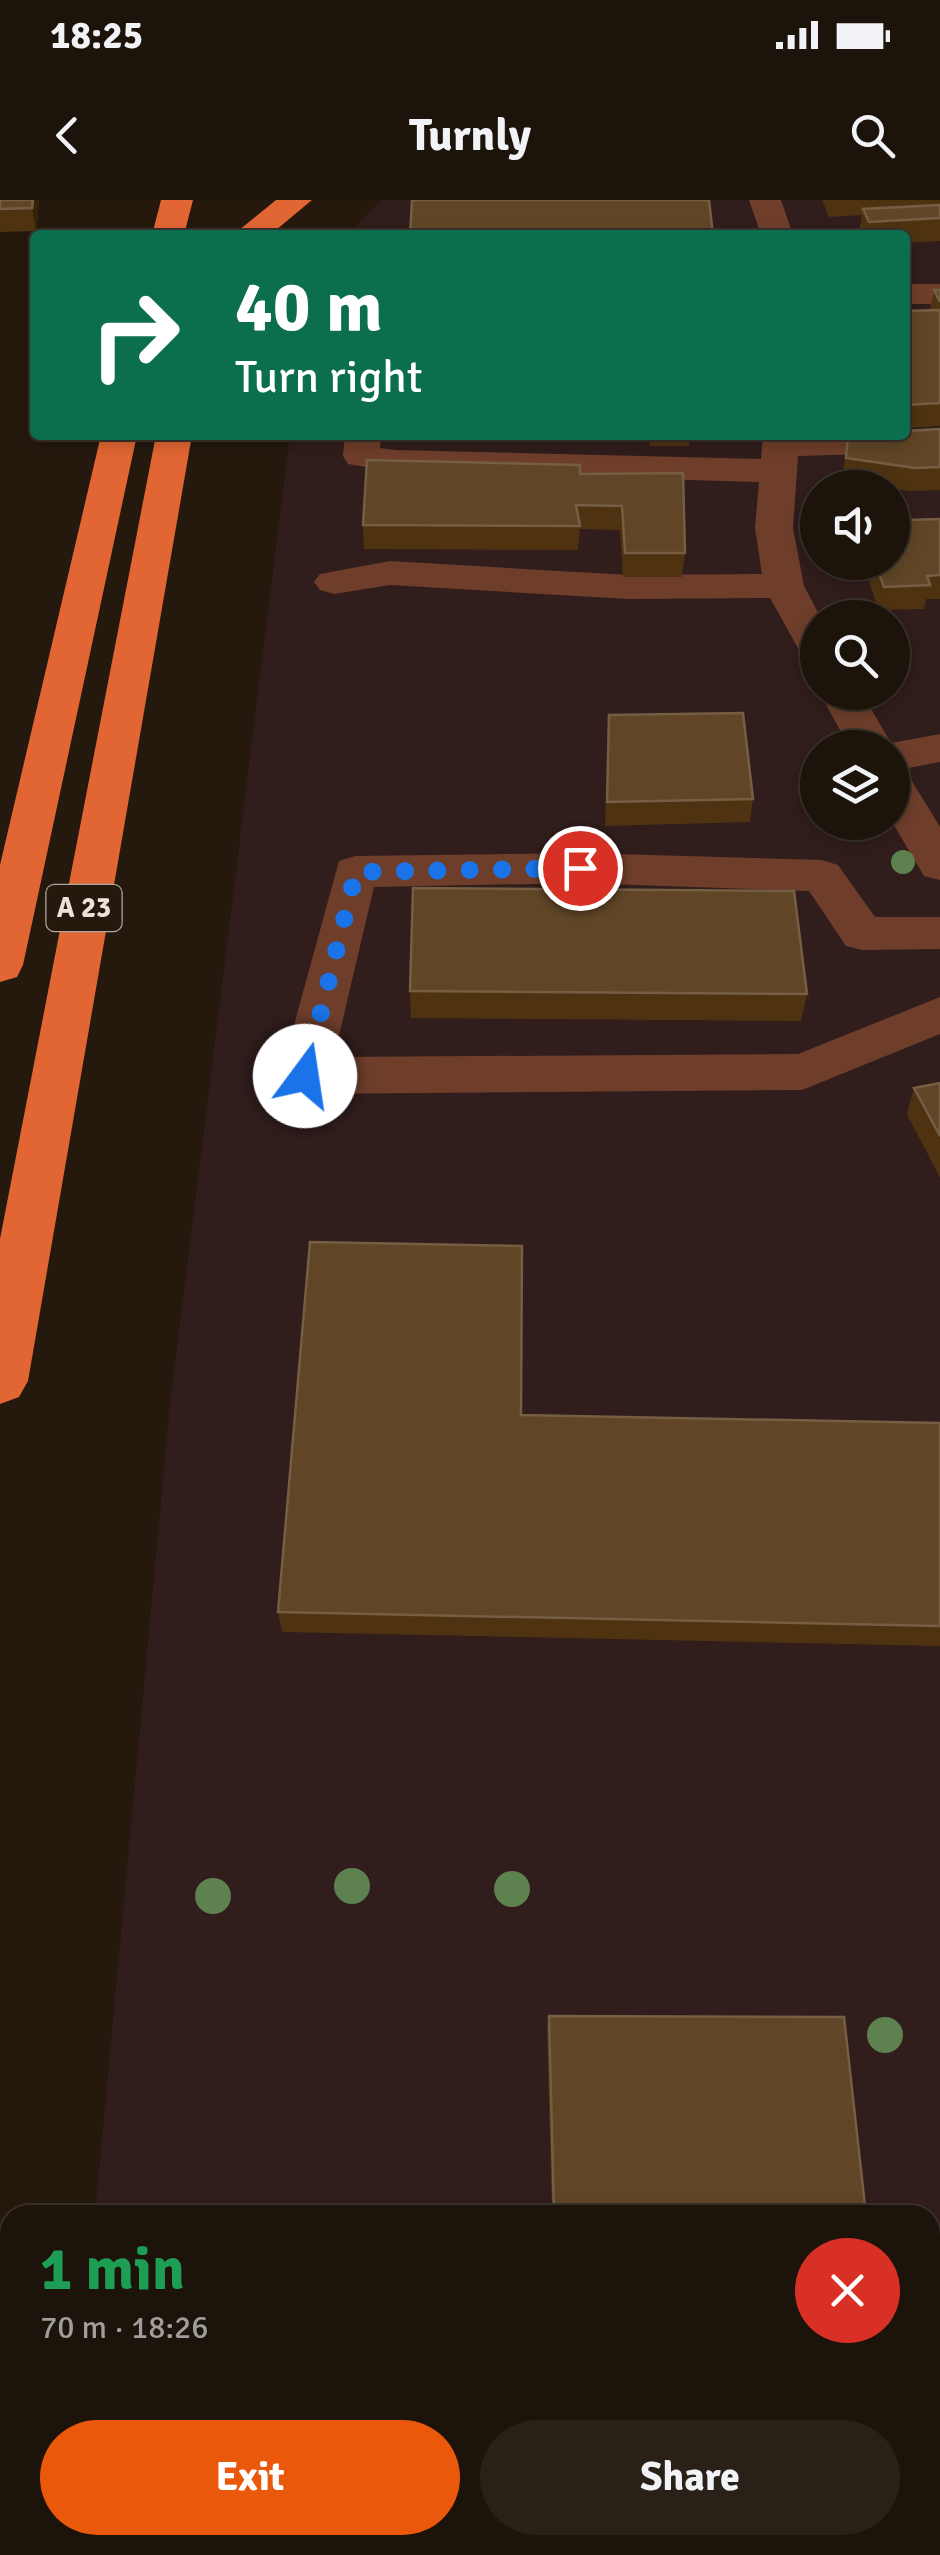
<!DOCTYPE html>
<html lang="en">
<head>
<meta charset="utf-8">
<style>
  :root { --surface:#1c130a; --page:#292018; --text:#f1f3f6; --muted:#a09e9c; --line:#3a322b; --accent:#ea580c }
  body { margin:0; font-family:Signika,sans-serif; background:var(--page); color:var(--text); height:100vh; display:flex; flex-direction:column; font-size:38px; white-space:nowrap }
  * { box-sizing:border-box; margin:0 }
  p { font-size:32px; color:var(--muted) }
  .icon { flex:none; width:55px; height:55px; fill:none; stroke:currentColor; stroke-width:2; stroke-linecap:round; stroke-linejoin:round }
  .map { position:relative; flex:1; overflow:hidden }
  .side { position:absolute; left:0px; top:2005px; width:940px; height:350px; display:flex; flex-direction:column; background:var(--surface); border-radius:30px 30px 0 0; box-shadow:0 5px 15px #0003,0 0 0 2px var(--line) }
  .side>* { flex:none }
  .banner { position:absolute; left:30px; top:30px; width:880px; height:210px; border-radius:10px; box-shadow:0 5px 15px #0003,0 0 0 2px var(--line); background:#0b6e4f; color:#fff; overflow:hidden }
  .buttons { position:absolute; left:800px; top:270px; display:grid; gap:20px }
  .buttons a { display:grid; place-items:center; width:110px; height:110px; border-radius:50%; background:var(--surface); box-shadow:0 5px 15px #0003,0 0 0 2px var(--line); font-size:50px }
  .pin { position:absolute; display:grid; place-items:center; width:85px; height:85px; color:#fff; margin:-42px; border:5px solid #fff; border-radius:50%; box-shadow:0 2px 10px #0007 }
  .me { position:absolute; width:110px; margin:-55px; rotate:14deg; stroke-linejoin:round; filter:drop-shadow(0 0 8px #0008) }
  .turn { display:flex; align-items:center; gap:35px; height:210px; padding:0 40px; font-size:45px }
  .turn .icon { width:130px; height:130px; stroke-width:2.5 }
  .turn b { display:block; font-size:70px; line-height:85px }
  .round { display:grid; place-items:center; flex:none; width:105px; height:105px; border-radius:52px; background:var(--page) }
  .overview { display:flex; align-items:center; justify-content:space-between; height:170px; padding:0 40px }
  h1 { font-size:60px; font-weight:700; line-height:75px; color:#1e9e55 }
  .button { display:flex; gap:20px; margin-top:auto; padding:20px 40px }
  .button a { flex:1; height:115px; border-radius:60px; background:var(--accent); color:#fff; font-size:40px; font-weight:700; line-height:115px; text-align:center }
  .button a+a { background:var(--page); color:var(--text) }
  .status { display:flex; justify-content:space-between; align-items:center; height:70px; padding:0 50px; background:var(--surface); direction:ltr }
  .status svg { height:28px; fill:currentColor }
  header { display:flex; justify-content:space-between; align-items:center; height:130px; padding:0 40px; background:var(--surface); font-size:45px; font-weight:700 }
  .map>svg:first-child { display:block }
</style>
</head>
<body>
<div class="status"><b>18:25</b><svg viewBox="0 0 49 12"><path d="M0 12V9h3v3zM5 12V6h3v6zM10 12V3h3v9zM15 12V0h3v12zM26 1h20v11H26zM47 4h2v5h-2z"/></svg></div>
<header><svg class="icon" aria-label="back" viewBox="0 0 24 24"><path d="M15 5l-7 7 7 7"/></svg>Turnly<svg class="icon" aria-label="search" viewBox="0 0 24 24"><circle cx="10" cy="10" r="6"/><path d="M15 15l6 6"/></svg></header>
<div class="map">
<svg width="940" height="2355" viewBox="0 0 940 2355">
  <rect width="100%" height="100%" fill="#25190e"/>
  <!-- industrial -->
  <path fill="#301d1c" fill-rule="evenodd" d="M 382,0 L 940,0 L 940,2355 L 63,2355 L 64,2345 L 930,2345 L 930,2015 L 95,2015 L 170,1205 L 290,235 L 905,235 L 905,35 L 348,35 ZM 818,288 L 892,288 L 892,362 L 818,362 ZM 818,418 L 892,418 L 892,492 L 818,492 ZM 818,548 L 892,548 L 892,622 L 818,622 Z"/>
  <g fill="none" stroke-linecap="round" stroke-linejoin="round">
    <!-- minor -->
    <path fill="#6e3e2b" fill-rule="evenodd" d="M 749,0 L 781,0 L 793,35 L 761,35 Z
      M 905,84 L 940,84 L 940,104 L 905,104 Z
      M 940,230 L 940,252 L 798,256 L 793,328 L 804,386 L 821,418 L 818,463 L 804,459 L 770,398 L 628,399 L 390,385 L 334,394 L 320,390 L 314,382 L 320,374 L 390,361 L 628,375 L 762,374 L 755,328 L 759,282 L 396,272 L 348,264 L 343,256 L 345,235 L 381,235 L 380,248 L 396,250 L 761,259 L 763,235 L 905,235 L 905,231 Z
      M 819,492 L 861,492 L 891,543 L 940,534 L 940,562 L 897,570 L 907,573 L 940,627 L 940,680 L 924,676 L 892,622 L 892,548 L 850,548 Z
      M 580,653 L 822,660 L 838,665 L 875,717 L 940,717 L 940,749 L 862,750 L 846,746 L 809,691 L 580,683 L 374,687 L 334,857 L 798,854 L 940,797 L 940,834 L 802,890 L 305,894 L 288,889 L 280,876 L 339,661 L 355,656 Z"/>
    <!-- highway -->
    <path fill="#e16633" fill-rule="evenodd" d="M 161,0 L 193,0 L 184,35 L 152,35 Z
      M 276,0 L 312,0 L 270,35 L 233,35 Z
      M 101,235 L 137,235 L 23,765 L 17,777 L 0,782 L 0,665 Z
      M 156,235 L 192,235 L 28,1181 L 19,1197 L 0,1204 L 0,1039 Z"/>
  </g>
  <!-- trees -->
  <g fill="#5d814f">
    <circle cx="903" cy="662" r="12"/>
    <circle cx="352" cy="1686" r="18"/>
    <circle cx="512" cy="1689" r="18"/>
    <circle cx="213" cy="1696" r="18"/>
    <circle cx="885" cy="1835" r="18"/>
  </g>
  <!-- wall -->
  <path fill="#4f3311" d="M 0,0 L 39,0 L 36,31 L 0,32 Z
    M 822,0 L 940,0 L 940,41 L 905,43 L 905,35 L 861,35 L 859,32 L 862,15 L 829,17 Z
    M 934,90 L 940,90 L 940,226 L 905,228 L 905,111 L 930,110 Z
    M 940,229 L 940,290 L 910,291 L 842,281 L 848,235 Z
    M 383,235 L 428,235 L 427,241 L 383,240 Z
    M 649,235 L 690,235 L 689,246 L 650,246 Z
    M 580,274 L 685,353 L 682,377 L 623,377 L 620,330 L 580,329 L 578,350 L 364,349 L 363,325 Z
    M 940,319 L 940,399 L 926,399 L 924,409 L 879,410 L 862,362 L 892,362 L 907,320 Z
    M 609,515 L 753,599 L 750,622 L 605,626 Z
    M 410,791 L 807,794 L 801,821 L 411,818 Z
    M 940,883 L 940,978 L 907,914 L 914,888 Z
    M 521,1215 L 940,1223 L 940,1446 L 282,1432 L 278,1412 Z
    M 549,1816 L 866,2015 L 552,2015 L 547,1829 Z"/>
  <!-- shaded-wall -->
  <path fill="#372107" d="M 33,0 L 39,0 L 36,31 L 32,8 Z"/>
  <!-- building -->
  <path fill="#604627" stroke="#755e43" stroke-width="2.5" d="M 0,0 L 33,0 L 32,8 L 0,9 Z
    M 412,0 L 709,0 L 713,35 L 410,35 Z
    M 940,5 L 940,18 L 869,22 L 863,9 Z
    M 934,90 L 940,90 L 940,102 Z
    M 940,110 L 940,203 L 905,205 L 905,111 Z
    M 940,229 L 940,267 L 915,268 L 846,258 L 848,235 L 905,235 L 905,231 Z
    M 367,260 L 580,265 L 580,274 L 683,273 L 685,353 L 625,353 L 622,306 L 576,305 L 580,326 L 363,325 Z
    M 892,314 L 905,314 L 907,320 L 940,319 L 940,375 L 927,376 L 930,385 L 884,387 L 875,362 L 892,362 Z
    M 743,513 L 753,599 L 607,602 L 609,515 Z
    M 413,688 L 794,691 L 807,794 L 410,791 Z
    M 940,883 L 940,936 L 914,888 Z
    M 310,1042 L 522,1046 L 521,1215 L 940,1223 L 940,1426 L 278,1412 Z
    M 549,1816 L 844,1817 L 866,2015 L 554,2015 Z"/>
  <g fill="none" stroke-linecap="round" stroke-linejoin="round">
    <!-- route -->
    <path stroke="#1a73e8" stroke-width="18" stroke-dasharray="0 32.4" d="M 305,876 L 356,672 L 580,668"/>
  </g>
  <g text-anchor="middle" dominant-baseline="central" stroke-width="9" stroke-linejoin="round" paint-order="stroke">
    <!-- shield labels -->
    <rect fill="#25190e" stroke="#b0a69e" stroke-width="2.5" x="46.5" y="685" width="75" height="46" rx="8"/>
    <g font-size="28" font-weight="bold" fill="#ebe2db">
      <text x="84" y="708">A 23</text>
    </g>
  </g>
</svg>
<div class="buttons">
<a><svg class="icon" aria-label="sound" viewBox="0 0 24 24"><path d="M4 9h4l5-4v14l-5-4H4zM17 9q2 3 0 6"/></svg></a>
<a><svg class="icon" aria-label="search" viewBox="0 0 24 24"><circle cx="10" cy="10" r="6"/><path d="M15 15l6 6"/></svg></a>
<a><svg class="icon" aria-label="layers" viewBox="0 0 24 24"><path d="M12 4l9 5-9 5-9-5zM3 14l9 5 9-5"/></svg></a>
</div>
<div class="pin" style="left:580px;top:668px;background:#d93025"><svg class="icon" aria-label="arrive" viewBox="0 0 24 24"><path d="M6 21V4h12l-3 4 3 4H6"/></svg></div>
<svg class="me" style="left:305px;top:876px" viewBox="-20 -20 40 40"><circle r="19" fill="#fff"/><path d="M0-13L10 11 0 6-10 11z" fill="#1a73e8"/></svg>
<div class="banner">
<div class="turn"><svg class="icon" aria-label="right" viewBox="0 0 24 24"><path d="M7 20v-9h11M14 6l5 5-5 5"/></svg><div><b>40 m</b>Turn right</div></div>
</div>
<section class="side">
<div class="overview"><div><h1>1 min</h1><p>70 m · 18:26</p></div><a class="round" style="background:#d93025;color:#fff"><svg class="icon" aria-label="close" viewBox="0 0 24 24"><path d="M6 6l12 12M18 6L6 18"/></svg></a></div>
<div class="button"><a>Exit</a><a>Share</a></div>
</section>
</div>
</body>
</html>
